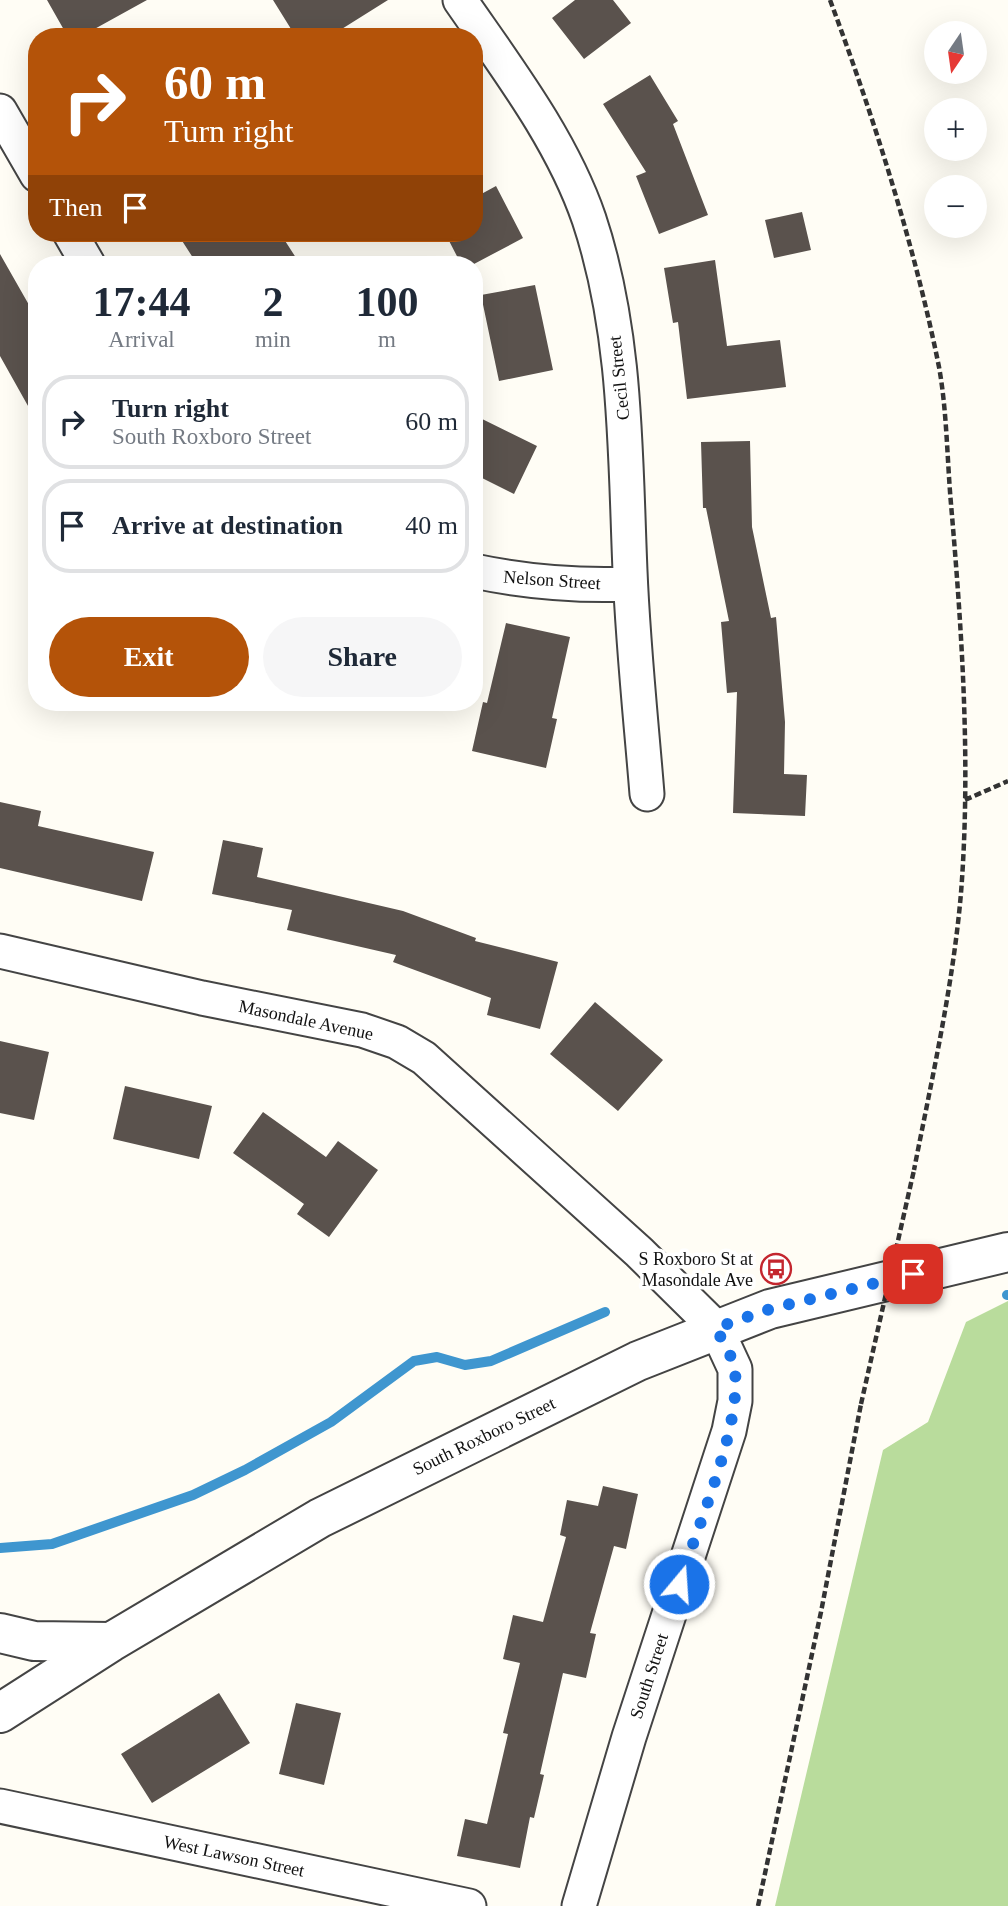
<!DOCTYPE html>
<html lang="en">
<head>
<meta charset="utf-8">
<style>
  :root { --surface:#fff; --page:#f6f6f7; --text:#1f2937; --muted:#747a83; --line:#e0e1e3; --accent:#b45309 }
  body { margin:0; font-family:Georgia,serif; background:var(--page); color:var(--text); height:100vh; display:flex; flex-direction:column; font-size:26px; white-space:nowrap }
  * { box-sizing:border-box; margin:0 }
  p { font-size:23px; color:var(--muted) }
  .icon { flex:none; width:38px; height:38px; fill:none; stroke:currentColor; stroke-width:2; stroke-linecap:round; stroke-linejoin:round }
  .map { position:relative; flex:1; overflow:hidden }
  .details { position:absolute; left:28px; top:256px; width:455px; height:455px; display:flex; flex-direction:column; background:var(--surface); border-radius:28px; box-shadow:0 7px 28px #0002 }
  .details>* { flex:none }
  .hud { position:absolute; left:28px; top:28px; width:455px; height:214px; border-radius:28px; box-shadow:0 7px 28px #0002; background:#b45309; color:#fff; overflow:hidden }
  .needle { width:46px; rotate:193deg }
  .tools { position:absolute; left:924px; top:21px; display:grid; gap:14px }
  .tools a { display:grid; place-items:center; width:63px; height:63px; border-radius:50%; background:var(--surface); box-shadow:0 7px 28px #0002; font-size:35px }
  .pin { position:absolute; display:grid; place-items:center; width:60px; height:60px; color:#fff; margin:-30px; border-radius:14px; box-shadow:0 4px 10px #0006 }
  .me { position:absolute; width:77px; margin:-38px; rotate:18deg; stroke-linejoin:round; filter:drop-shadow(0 0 5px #0008) }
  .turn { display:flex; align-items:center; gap:24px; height:147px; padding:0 21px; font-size:32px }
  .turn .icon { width:91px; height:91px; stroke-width:2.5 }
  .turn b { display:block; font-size:49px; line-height:60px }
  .then { display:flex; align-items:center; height:66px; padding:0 21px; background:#0003; gap:14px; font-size:26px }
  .eta { display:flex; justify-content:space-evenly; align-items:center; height:119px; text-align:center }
  .eta b { font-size:42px; font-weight:600; line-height:49px }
  .cta { display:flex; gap:14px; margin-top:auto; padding:14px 21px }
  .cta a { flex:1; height:80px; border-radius:42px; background:var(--accent); color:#fff; font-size:28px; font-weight:600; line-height:80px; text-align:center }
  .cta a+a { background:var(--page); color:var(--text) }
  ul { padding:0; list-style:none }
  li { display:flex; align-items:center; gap:21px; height:94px; margin:0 14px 10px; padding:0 7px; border:4px solid var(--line); border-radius:28px }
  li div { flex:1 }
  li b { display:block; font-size:26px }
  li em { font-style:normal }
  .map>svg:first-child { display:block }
</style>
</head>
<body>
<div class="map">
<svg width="1008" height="1906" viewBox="0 0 1008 1906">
  <rect width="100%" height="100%" fill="#fffdf5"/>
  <!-- forest -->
  <path fill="#b9dc9c" d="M 1008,1301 L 1008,1906 L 775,1906 L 883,1450 L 928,1422 L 966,1322 Z"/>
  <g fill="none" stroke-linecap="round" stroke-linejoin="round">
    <!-- stream -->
    <path stroke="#3f96cf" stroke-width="10" d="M 1007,1295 L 1008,1295
      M 0,1548 L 52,1544 L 193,1495 L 245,1470 L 331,1422 L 414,1361 L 437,1357 L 465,1365 L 491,1361 L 605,1312"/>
  </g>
  <!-- building -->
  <path fill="#5a524d" d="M 47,0 L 147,0 L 80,37 L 68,37 Z
    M 273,0 L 388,0 L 329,37 L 296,37 Z
    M 575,0 L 613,0 L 631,23 L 584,59 L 552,18 Z
    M 650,75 L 678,121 L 673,124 L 708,215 L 659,234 L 636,176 L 646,172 L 603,104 Z
    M 496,186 L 523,238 L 474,264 L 461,264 L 445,233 L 474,233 L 474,198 Z
    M 802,212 L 811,250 L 774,258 L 765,220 Z
    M 177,233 L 280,233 L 300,264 L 197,264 Z
    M 0,254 L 37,319 L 37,422 L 0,356 Z
    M 715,260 L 727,346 L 780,340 L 786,387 L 687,399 L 678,322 L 673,323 L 664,268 Z
    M 535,285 L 553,370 L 499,381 L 481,295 Z
    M 474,415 L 537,446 L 514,494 L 474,474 Z
    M 750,441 L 752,527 L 771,618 L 776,617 L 785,722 L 784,774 L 807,775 L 805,816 L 733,813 L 737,692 L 727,693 L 721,622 L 729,621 L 706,508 L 703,508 L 701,442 Z
    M 506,623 L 570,637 L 552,718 L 557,719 L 546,768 L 472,751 L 483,702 L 487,703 Z
    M 0,802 L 41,811 L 38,826 L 154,852 L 142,901 L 0,868 Z
    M 223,840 L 263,848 L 257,877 L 403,911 L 476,938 L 475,941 L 558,962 L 540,1029 L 487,1015 L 491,998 L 393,962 L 396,955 L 287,930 L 292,910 L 212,894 Z
    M 595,1002 L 663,1060 L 618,1111 L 550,1054 Z
    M 0,1041 L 49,1052 L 34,1120 L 0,1113 Z
    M 125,1086 L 212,1106 L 199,1159 L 113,1139 Z
    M 263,1112 L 326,1157 L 338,1141 L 378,1170 L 329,1237 L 297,1214 L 304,1204 L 233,1153 Z
    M 603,1486 L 638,1494 L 626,1549 L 614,1546 L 590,1633 L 596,1634 L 586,1678 L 563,1673 L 540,1774 L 544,1775 L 534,1818 L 530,1817 L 520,1868 L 457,1856 L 465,1819 L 487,1824 L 508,1734 L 503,1733 L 520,1663 L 503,1659 L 513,1615 L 543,1622 L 566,1537 L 560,1535 L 567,1500 L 598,1506 Z
    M 219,1693 L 250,1743 L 152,1803 L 121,1754 Z
    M 296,1703 L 341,1713 L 324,1785 L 279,1774 Z"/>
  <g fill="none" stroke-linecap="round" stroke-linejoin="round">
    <!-- minor casing -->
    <g stroke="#444" stroke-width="37">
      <path id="minor" d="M 460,0 C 507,68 562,140 589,219 C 627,333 625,453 630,571 C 633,646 641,720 647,794
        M 0,111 L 37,175
        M 70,233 L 88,264
        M 474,571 C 526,582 577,586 630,584
        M 0,951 L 202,998 L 362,1030 L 397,1042 L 424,1058 L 639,1252 L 716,1328 L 735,1369 L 735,1401 L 729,1431 L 629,1737 L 579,1906
        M 0,1806 L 469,1906"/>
    </g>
    <!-- tertiary casing -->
    <g stroke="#444" stroke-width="42">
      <path id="tertiary" d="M 0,1633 L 34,1641 L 111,1642
        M 0,1713 L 111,1642 L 320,1518 L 638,1361 L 770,1309 L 1008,1252"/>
    </g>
    <!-- path -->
    <path stroke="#333" stroke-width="4.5" stroke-dasharray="7 3.5" stroke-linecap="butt" d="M 830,0 C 873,115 915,247 939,367 C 947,411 947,459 951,504 C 962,632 971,764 961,893 C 953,986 932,1078 914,1170
      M 965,800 L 1008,781
      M 758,1906 L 821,1612 L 861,1404"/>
    <!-- minor -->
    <use href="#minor" stroke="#fff" stroke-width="33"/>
    <!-- tertiary -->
    <use href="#tertiary" stroke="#fff" stroke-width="38"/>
    <!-- path-bridge -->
    <path stroke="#333" stroke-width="4.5" stroke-dasharray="7 3.5" stroke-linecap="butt" d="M 861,1404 L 914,1170"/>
  </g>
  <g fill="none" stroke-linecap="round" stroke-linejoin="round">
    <!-- route -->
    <path stroke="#1a73e8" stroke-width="12" stroke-dasharray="0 21.6" d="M 679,1584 C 697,1528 741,1428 735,1372 C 734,1358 722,1341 716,1328 L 770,1309 L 913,1274"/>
  </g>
  <!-- icons -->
  <defs>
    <g id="bus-ring" transform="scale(1.575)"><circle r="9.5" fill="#fff" stroke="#c4262e" stroke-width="1.5"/><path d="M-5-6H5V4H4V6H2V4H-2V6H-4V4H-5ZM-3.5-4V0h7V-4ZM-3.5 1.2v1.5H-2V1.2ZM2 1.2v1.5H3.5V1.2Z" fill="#c4262e"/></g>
  </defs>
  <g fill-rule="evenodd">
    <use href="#bus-ring" x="776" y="1269"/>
  </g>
  <g text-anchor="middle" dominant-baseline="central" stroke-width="7" stroke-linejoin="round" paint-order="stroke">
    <!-- street labels -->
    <g font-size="18" fill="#111" stroke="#fff">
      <text transform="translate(619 378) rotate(-96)">Cecil Street</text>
      <text transform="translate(552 580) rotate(4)">Nelson Street</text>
      <text transform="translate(306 1020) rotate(12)">Masondale Avenue</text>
      <text transform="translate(484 1436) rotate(-26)">South Roxboro Street</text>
      <text transform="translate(649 1676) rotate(-72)">South Street</text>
      <text transform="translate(234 1856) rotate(12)">West Lawson Street</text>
    </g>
    <!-- poi labels -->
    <g font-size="18" fill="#111" stroke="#fff" text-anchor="end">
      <text x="753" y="1259">S Roxboro St at<tspan x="753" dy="21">Masondale Ave</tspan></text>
    </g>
  </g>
</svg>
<div class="tools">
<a><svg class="needle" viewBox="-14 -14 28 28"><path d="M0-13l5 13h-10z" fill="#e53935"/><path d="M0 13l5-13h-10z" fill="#747a83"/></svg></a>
<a>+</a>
<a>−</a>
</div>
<div class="pin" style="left:913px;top:1274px;background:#d93025"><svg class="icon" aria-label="arrive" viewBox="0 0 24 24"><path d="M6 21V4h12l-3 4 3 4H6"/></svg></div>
<svg class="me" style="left:679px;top:1584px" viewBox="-20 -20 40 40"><circle r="17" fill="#1a73e8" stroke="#fff" stroke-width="3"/><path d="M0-11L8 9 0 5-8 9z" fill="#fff"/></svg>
<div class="hud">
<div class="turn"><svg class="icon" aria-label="right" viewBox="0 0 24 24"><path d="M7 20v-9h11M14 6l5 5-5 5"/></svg><div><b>60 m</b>Turn right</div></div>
<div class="then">Then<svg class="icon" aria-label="arrive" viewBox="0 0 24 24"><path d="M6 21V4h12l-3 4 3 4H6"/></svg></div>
</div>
<section class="details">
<div class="eta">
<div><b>17:44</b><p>Arrival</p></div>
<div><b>2</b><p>min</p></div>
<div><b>100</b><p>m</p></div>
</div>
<ul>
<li><svg class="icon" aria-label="right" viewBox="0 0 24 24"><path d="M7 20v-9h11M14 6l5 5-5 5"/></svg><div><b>Turn right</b><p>South Roxboro Street</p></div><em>60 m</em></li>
<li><svg class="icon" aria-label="arrive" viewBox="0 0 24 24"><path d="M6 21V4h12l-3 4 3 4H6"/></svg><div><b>Arrive at destination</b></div><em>40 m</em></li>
</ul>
<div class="cta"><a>Exit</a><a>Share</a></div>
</section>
</div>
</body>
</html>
